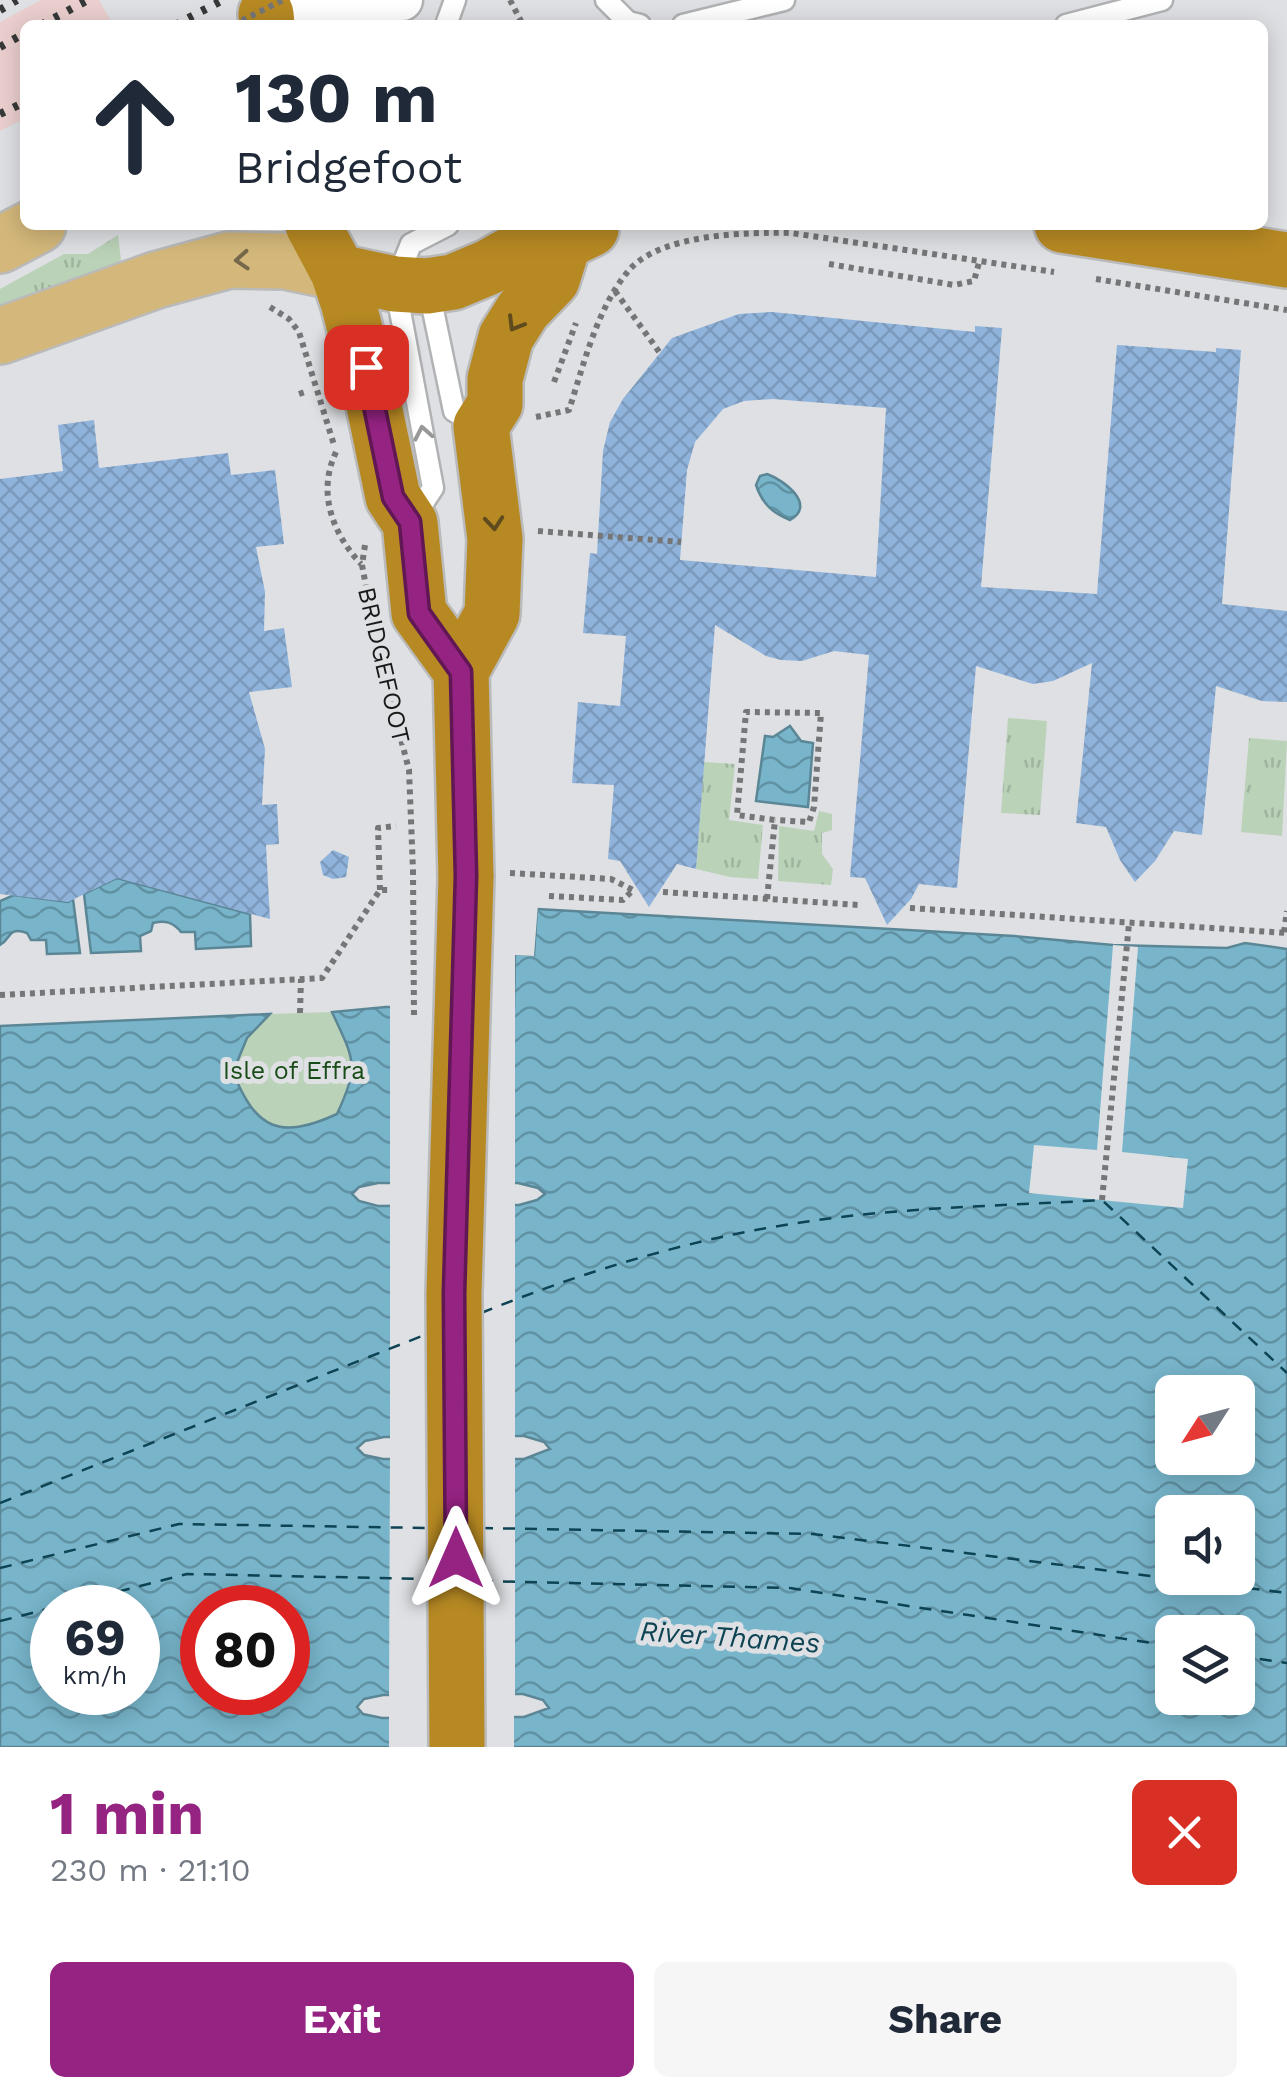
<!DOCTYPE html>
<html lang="en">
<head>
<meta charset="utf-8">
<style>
  :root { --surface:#fff; --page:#f6f6f7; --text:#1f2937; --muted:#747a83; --accent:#952382 }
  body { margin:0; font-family:"Work Sans",sans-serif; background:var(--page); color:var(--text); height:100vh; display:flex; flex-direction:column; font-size:38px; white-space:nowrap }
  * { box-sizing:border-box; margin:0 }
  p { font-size:32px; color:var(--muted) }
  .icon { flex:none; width:55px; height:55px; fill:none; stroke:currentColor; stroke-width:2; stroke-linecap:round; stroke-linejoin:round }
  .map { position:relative; height:1747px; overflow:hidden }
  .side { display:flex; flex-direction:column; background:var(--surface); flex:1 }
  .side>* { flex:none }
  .hud { position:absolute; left:20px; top:20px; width:1248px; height:210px; border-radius:15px; box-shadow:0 5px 25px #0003; background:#fff; color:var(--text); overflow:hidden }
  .needle { width:65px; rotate:234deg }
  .controls { position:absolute; left:1155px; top:1375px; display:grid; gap:20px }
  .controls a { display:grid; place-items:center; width:100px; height:100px; border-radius:15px; background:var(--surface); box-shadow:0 5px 25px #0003; font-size:50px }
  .speed { position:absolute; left:30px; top:1585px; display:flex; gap:20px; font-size:50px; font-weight:700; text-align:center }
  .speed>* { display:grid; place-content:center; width:130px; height:130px; border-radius:50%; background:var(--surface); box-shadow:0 5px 25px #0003; line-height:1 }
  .speed small { font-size:25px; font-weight:400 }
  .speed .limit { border:15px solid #d22; background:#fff; color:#111 }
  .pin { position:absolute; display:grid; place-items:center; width:85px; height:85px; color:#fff; margin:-42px; border-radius:20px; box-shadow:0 5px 15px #0006 }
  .me { position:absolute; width:110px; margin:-55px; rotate:0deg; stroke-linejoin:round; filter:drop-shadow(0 0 8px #0008) }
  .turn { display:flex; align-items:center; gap:35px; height:210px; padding:0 50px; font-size:45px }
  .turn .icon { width:130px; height:130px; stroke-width:2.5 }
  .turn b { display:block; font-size:70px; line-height:85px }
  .round { display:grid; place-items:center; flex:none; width:105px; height:105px; border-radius:15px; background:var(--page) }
  .overview { display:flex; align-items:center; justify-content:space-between; height:170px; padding:0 50px }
  h1 { font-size:60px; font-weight:700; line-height:75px; color:var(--accent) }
  .primary-button { display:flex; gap:20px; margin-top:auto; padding:20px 50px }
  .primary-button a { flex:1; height:115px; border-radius:15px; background:var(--accent); color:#fff; font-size:40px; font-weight:700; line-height:115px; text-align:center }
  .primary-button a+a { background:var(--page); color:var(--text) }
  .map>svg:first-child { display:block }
</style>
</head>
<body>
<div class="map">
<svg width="1287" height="1747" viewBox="0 0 1287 1747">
  <defs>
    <pattern id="grass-tufts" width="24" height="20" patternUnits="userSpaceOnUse" patternTransform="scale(2.5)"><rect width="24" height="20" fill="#bad2b8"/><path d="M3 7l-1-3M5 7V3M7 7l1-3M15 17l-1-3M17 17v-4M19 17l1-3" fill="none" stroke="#9fb49e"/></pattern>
    <pattern id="water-waves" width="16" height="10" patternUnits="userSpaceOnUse" patternTransform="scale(2.5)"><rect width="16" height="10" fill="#78b5cb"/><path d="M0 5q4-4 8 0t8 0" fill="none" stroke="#6192a4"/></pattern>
    <pattern id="building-cross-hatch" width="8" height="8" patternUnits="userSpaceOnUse" patternTransform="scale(2.5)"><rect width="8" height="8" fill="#8fb3db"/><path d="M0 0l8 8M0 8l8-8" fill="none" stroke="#7b99bb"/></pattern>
  </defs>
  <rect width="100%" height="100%" fill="#dee0e3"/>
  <!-- commercial -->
  <path fill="#eacfce" d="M 41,0 L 99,0 L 113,25 L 25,25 L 25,118 L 0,131 L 0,22 Z"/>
  <!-- grass -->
  <path fill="url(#grass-tufts)" d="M 118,235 L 122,269 L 0,314 L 0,289 L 64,254 L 88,254 Z
    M 1008,718 L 1047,721 L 1040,815 L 1001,813 Z
    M 1249,738 L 1287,741 L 1282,836 L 1241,832 Z
    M 704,762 L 735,764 L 729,820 L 763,825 L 758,879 L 730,877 L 696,869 Z
    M 819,811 L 832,814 L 832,830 L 822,833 L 822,854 L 833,869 L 831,885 L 778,881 L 779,826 L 814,831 Z"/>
  <!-- green -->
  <path fill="#bad2b8" d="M 332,1012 C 354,1060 360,1064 337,1114 C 280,1140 256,1130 233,1072 L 247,1038 L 270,1014 Z"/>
  <!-- water -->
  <path fill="url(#water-waves)" stroke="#5b8696" stroke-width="2.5" fill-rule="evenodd" d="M 767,474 C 784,480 817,505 790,520 C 772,513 762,503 756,485 L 760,476 Z
    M 790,726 L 801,741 L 813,743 L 808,807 L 756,801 L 765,736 L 773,737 Z
    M 117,878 L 250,914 L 251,946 L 196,949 L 195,932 L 181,932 C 173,922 165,920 153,923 L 151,931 L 140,936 L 141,951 L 91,953 L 84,894 Z
    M 14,895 L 68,902 L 73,899 L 80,953 L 47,954 L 46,940 L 31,940 L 27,933 C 8,926 11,939 0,945 L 0,901 Z
    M 537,909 L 1014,936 L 1113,945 L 1227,948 L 1245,943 L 1287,949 L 1287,1747 L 0,1747 L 0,1026 L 270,1014 L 247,1038 L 233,1072 C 256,1130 280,1140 337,1114 C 360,1064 354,1060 332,1012 L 386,1007 L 514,1007 L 515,954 L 534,955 ZM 378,1183 L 518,1183 L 538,1188 L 545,1194 L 537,1200 L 519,1205 L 378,1206 L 359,1201 L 352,1194 L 359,1187 ZM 1172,1392 L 1238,1392 L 1238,1458 L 1172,1458 ZM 524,1436 L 544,1442 L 550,1449 L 524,1459 L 383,1459 L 364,1455 L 357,1448 L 365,1441 L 384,1437 ZM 1172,1512 L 1238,1512 L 1238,1578 L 1172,1578 ZM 52,1608 L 138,1608 L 138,1692 L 52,1692 ZM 202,1608 L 288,1608 L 288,1692 L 202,1692 ZM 1172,1632 L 1238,1632 L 1238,1698 L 1172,1698 ZM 523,1694 L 543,1700 L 549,1708 L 524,1717 L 382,1718 L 363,1714 L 357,1707 L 364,1699 L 383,1695 Z"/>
  <!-- pier -->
  <path fill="#dee0e3" d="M 538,904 L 534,956 L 515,955 L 515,1188 L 390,1188 L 390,1002 L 509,1002 L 510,953 L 514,949 L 530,950 L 532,909 Z
    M 1113,945 L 1138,947 L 1122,1152 L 1188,1159 L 1183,1208 L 1029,1193 L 1034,1145 L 1097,1150 Z
    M 515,1200 L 515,1441 L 390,1442 L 390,1201 Z
    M 390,1454 L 515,1454 L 515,1699 L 389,1700 Z
    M 514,1712 L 514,1747 L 389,1747 L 389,1713 Z"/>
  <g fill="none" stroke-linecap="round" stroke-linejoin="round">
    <!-- ferry -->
    <path stroke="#0d4353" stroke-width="2.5" stroke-dasharray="12 10" stroke-linecap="butt" d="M 481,1313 C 585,1271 693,1238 804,1222 C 902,1207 1003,1206 1102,1200 L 1287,1373
      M 0,1503 L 427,1334
      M 481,1528 L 813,1534 L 1287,1593
      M 0,1568 L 179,1524 L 428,1528
      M 481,1581 L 790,1588 L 1172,1646
      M 54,1608 L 187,1574 L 428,1579
      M 0,1621 L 52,1608
      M 1238,1656 L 1287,1663"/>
  </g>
  <!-- building -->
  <path fill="url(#building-cross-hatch)" fill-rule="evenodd" d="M 772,312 L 975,332 L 975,326 L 1002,328 L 981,587 L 1097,594 L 1117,345 L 1216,352 L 1216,348 L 1241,350 L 1222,604 L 1287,611 L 1287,702 L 1262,701 L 1216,686 L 1202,835 L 1174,831 L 1155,861 L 1135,882 L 1120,860 L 1106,827 L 1076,823 L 1092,663 L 1053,681 L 1033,684 L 976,666 L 957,888 L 919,884 L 911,899 L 887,925 L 865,878 L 850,877 L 869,655 L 834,651 L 802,661 L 781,660 L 766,656 L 715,625 L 696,869 L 677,864 L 649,907 L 620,861 L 608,859 L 614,785 L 572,783 L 578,702 L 620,706 L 626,636 L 583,633 L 590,553 L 597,554 L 603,451 L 610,422 L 623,399 L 672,338 L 739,314 ZM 773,399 L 886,408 L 876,577 L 680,560 L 687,470 L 695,442 L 723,409 L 744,401 Z
    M 94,420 L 99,468 L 228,453 L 231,475 L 275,470 L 284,544 L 256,547 L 265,592 L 264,631 L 284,628 L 292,687 L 249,692 L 265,749 L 262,805 L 277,804 L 279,844 L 266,845 L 270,919 L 117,878 L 68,902 L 0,894 L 0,479 L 63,471 L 58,425 Z
    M 333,850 L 349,857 L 346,877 L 333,879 L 323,875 L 320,862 Z"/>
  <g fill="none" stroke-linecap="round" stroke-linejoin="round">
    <!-- lane casing -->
    <g stroke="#b0b2b4" stroke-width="25">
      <path id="lane" d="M 606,0 L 628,22 L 640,25
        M 446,25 L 455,0
        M 683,25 L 784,0
        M 1066,25 L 1162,0
        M 428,286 L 454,411 L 479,425
        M 411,521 L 433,488 L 395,284 L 411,244 L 448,225"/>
    </g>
    <!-- street casing -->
    <g stroke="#b0b2b4" stroke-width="45">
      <path id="street" d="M 266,14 L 294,7 L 402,0"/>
    </g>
    <!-- primary casing -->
    <g stroke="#bababa" stroke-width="60">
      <path id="primary" d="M 0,245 L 38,225
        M 0,336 L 156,280 L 229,260 L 285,261 L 338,272"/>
    </g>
    <!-- highway casing -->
    <g stroke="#bababa" stroke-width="60">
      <path id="highway" d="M 266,14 L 267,25
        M 313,225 L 338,272 L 348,302 L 372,396 L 393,497 L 410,523 L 419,613 L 461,671
        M 1062,225 L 1287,260
        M 338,272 L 395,284 L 427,286 L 453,282 L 489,267 L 533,242 L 564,242 L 591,229
        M 466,877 L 461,671 L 492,614 L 495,539 L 481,426 L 495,404 L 495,379 L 506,337 L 523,310 L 552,280 L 564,242"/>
    </g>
    <!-- path -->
    <path stroke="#757678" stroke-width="6" stroke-dasharray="5 5" stroke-linecap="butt" d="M 510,0 L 523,25
      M 829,264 L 954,285 L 974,281 L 980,259
      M 1096,279 L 1287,310
      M 615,291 L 660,353
      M 270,307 L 289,319 L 299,332 L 334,445
      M 554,382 L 576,323
      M 299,394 L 308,391
      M 536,417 L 569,410 C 584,364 597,307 630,269 C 662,234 747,232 791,233 L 1054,272
      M 336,452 C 317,492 332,533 361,564
      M 538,531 L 681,542
      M 365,545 L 362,565 L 379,655 L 409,770 L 413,870
      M 510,873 L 611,879 L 635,891
      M 380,890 L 378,828 L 396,826
      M 663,892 L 859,905
      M 549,896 L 623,900 L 633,890
      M 767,899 L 775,820 L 737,815 L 746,712 L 821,713 L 814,807 L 809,822 L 775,820
      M 910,908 L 1287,933
      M 1284,932 L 1287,911
      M 0,995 L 322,978 L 380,890 L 390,890
      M 300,1013 L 301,979
      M 1102,1200 L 1129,924"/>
    <!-- lane -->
    <use href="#lane" stroke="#fff" stroke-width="20"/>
    <!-- street -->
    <use href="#street" stroke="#fff" stroke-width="40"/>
    <!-- primary -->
    <use href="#primary" stroke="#d4b87b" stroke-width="55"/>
    <!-- highway -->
    <use href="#highway" stroke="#b78923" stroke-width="55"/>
    <!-- rail -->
    <path stroke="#373838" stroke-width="8" stroke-dasharray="5 10" stroke-linecap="butt" d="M 0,10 L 17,0
      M 41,25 L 88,0
      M 175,25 L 223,0
      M 0,47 L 25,33
      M 0,114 L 25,102"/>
    <!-- highway-bridge casing -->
    <g stroke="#bababa" stroke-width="60" stroke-linecap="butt">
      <path id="highway-bridge" d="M 457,1747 L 454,1293 L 466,877"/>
    </g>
    <!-- path-bridge -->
    <path stroke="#757678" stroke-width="6" stroke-dasharray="5 5" stroke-linecap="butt" d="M 233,25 L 283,0
      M 413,870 L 414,1016"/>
    <!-- highway-bridge -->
    <use href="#highway-bridge" stroke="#b78923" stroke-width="55"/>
  </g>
  <!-- one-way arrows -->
  <defs><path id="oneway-chevron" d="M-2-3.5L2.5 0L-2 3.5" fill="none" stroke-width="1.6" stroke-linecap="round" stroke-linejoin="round" transform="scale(2.5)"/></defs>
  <use stroke="#76684a" href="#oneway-chevron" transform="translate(242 260) rotate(176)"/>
  <g stroke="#604b1e">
    <use href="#oneway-chevron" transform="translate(515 324) rotate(121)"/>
    <use href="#oneway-chevron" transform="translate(494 523) rotate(85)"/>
  </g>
  <use stroke="#979898" href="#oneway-chevron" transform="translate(423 433) rotate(-101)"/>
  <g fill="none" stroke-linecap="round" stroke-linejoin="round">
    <!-- route casing -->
    <g stroke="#611754" stroke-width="25">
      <path id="route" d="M 366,367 L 393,497 L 410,522 L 419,613 L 461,672 L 466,876 L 454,1293 L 456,1558"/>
    </g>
    <!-- route -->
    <use href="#route" stroke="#952382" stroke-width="18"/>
  </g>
  <g text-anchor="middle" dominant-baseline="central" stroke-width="10" stroke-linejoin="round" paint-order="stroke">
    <!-- street labels -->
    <g font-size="25" fill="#181919" stroke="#dee0e3">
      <text transform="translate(384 665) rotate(77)">BRIDGEFOOT</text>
    </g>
    <!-- park labels -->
    <g font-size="25" fill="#194d18" stroke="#dee0e3">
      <text x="294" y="1070">Isle of Effra</text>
    </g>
    <!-- water labels -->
    <g font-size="28" font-style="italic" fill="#0d4353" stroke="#dee0e3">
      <text transform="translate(730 1637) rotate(4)">River Thames</text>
    </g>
  </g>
</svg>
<div class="controls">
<a><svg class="needle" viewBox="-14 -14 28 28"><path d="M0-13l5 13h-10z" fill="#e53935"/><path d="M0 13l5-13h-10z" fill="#747a83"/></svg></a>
<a><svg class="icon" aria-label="sound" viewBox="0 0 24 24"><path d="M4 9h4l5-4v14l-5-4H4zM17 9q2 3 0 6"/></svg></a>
<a><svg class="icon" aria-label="layers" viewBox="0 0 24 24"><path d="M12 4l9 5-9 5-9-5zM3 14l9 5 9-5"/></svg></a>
</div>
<div class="speed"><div>69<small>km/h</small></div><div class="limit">80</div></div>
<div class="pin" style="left:366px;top:367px;background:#d93025"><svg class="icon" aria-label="arrive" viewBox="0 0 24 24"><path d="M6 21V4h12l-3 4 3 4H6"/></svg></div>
<svg class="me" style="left:456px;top:1558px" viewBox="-20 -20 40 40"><path d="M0-17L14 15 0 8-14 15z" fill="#952382" stroke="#fff" stroke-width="4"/></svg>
<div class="hud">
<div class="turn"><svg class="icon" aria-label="ahead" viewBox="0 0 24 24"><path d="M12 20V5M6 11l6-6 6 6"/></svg><div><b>130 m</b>Bridgefoot</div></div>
</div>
</div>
<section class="side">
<div class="overview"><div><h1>1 min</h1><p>230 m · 21:10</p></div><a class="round" style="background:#d93025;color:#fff"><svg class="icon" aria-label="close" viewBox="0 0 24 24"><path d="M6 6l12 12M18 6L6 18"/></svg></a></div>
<div class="primary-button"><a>Exit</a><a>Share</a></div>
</section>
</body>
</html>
